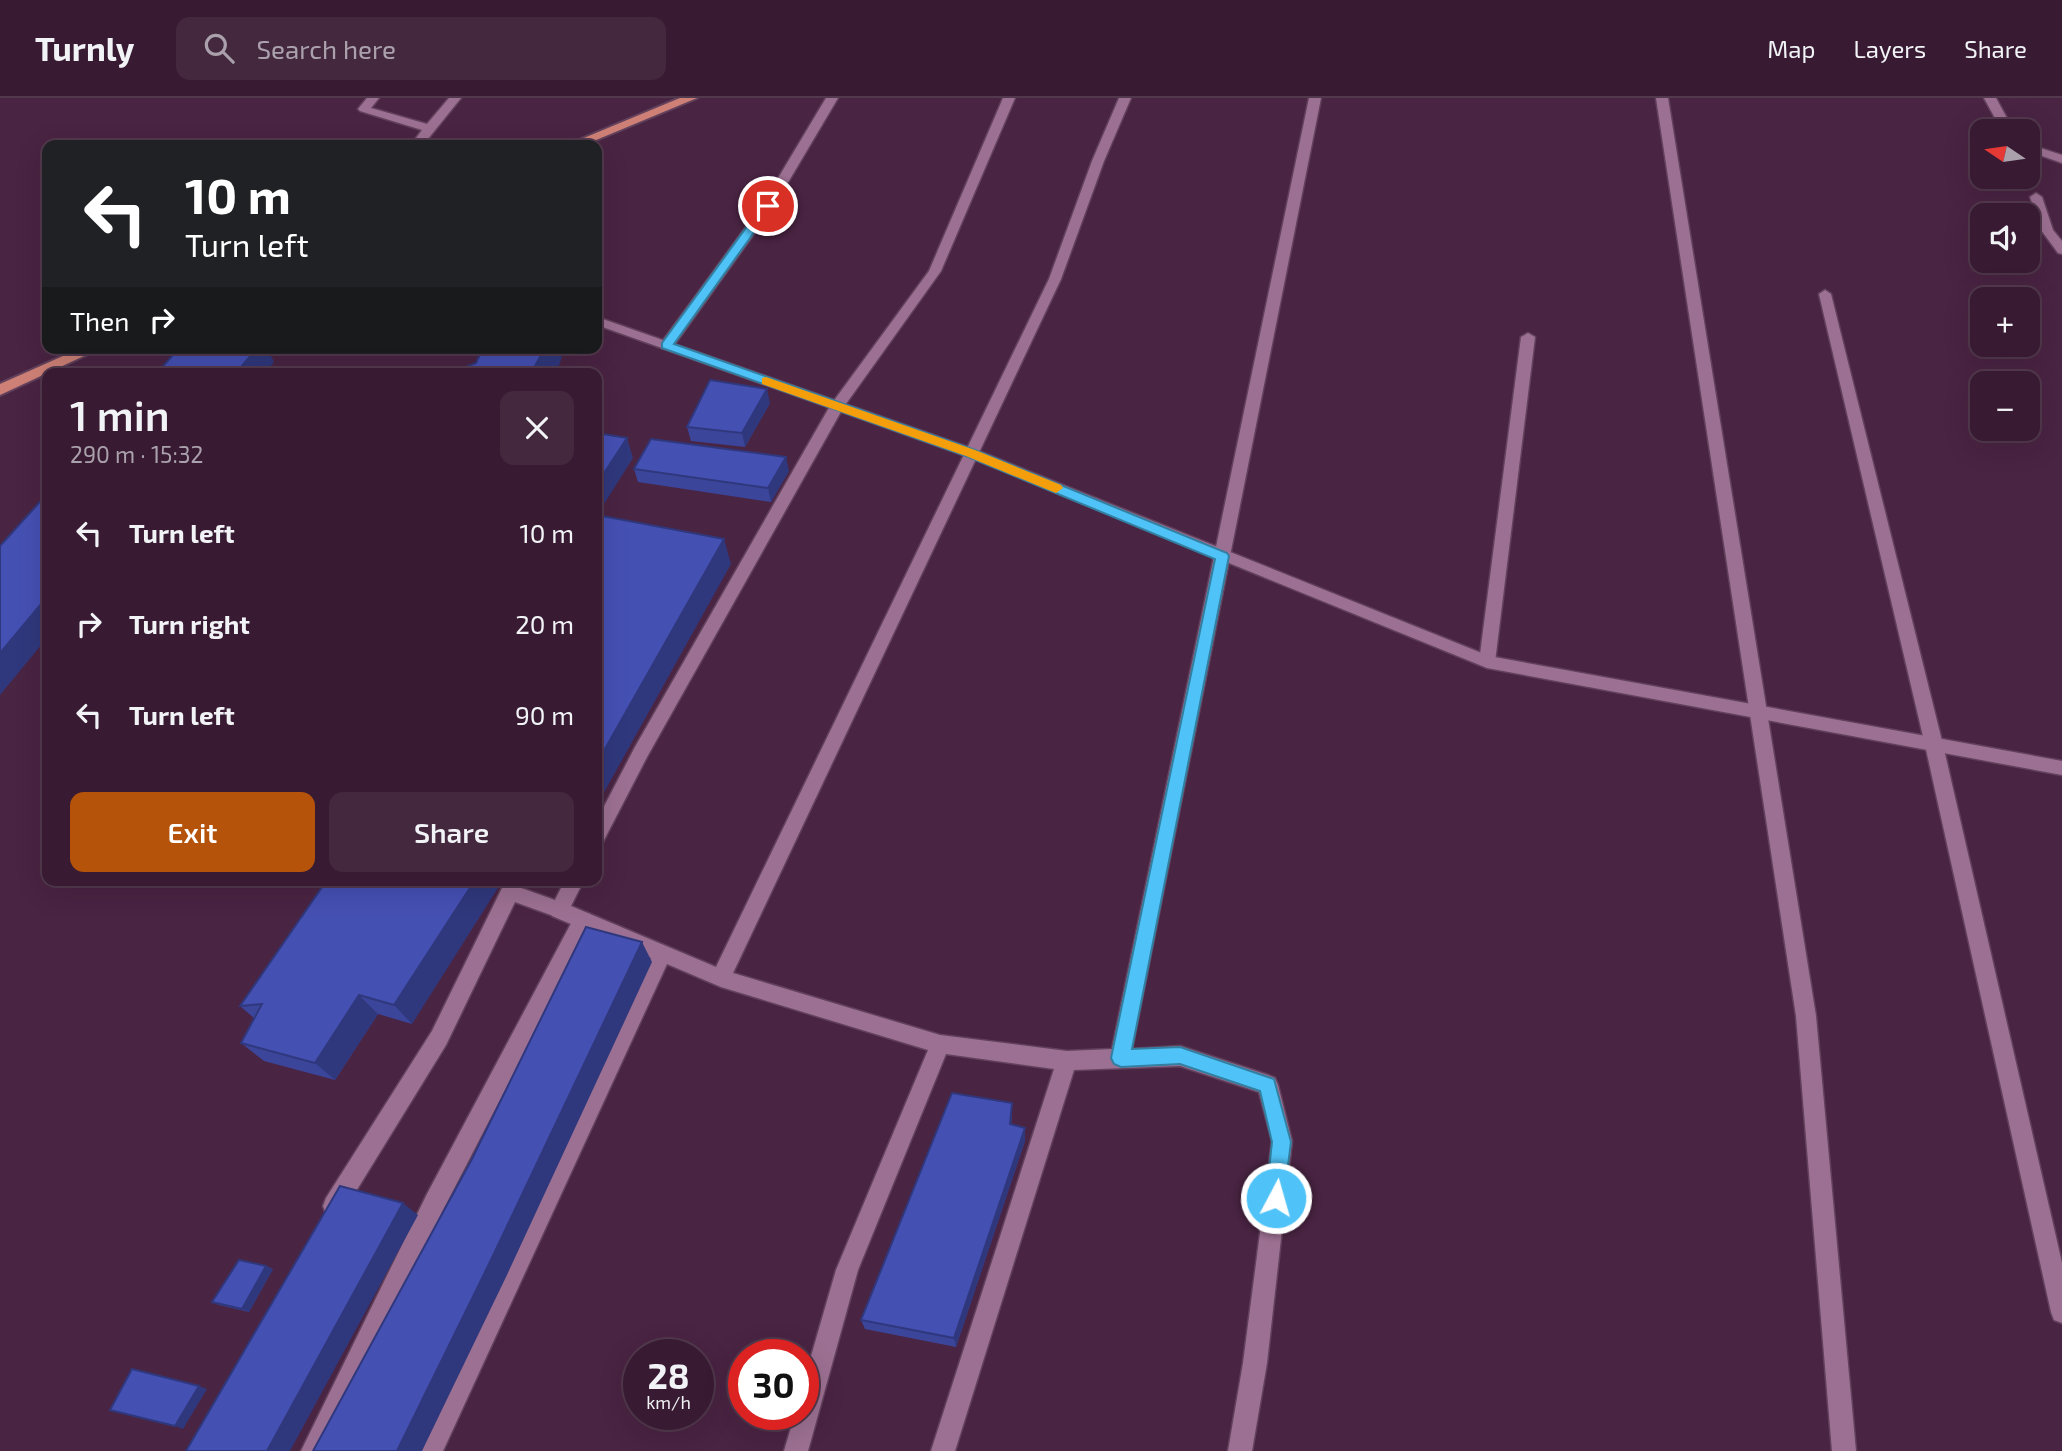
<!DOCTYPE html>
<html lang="en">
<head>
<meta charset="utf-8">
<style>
  :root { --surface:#381b32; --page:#43283e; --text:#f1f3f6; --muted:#aba1ac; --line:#52394d; --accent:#b45309 }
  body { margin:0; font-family:"Exo 2",sans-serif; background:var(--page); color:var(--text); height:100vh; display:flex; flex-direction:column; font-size:26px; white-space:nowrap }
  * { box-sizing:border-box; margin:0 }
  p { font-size:23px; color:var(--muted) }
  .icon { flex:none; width:38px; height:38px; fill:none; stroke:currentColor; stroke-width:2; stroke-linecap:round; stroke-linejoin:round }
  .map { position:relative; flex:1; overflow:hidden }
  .sheet { position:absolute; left:42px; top:270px; width:560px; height:518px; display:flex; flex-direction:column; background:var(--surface); border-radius:14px; box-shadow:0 7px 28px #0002,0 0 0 2px var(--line) }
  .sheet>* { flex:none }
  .hud { position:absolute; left:42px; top:42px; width:560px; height:214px; border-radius:14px; box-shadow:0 7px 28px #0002,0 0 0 2px var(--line); background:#202124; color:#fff; overflow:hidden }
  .needle { width:46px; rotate:283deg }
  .tools { position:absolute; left:1970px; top:21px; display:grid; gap:14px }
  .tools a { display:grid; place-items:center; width:70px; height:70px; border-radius:14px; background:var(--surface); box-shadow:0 7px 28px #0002,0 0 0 2px var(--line); font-size:35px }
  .speed { position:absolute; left:623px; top:1241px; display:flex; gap:14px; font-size:35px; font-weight:700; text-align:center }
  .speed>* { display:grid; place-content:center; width:91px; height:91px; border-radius:50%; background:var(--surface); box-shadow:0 7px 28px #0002,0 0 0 2px var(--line); line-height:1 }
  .speed small { font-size:18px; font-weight:400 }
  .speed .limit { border:10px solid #d22; background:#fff; color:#111 }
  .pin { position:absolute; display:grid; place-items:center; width:60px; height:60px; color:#fff; margin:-30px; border:4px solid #fff; border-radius:50%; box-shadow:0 2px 7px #0007 }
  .me { position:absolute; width:77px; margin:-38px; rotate:6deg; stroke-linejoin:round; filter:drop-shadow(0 0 5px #0008) }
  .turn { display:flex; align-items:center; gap:24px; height:147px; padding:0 28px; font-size:32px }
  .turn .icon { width:91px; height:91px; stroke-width:2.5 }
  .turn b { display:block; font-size:49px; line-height:60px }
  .then { display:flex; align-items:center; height:66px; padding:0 28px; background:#0003; gap:14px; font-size:26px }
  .round { display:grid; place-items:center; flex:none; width:74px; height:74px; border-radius:14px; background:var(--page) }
  .head { display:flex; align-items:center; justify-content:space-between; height:119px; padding:0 28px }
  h1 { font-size:42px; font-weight:600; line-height:52px }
  .cta { display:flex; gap:14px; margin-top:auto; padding:14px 28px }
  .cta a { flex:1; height:80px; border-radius:14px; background:var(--accent); color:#fff; font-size:28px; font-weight:600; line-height:80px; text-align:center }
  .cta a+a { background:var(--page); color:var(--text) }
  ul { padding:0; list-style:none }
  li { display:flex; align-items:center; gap:21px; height:91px; padding:0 28px }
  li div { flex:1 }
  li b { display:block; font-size:26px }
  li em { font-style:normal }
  header { display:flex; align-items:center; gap:42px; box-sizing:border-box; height:98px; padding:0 35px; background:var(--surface); border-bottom:2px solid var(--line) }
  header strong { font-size:33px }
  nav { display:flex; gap:38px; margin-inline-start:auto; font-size:24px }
  .search { width:490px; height:63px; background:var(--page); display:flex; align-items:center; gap:18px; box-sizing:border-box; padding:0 24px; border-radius:14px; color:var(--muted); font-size:26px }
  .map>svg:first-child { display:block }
</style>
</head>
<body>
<header>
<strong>Turnly</strong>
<div class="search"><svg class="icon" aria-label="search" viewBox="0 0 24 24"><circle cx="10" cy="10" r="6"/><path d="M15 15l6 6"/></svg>Search here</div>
<nav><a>Map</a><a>Layers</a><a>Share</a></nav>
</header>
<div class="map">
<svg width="2062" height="1353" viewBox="0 0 2062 1353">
  <rect width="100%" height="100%" fill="#4a2443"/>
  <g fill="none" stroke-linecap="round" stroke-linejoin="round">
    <!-- service casing -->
    <g stroke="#62415c" stroke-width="3">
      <path id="service" d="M 510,786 L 566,806 L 568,812 L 566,818 L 559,820 L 515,804 L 446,947 L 342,1116 L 334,1119 L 326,1116 L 323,1108 L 326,1100 L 432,933 L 503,788 Z
        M 583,814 L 590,816 L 592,822 L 590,828 L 443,1112 L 326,1353 L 301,1353 L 427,1096 L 576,816 Z"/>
    </g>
    <!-- minor casing -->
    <g stroke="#62415c" stroke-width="3">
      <path id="minor" d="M 367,0 L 379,0 L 371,10 L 427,26 L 449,0 L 461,0 L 423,47 L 411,47 L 422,32 L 360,13 L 358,11 Z
        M 826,0 L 838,0 L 774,108 L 672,250 L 662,250 L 662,244 L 762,107 Z
        M 1003,0 L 1015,0 L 941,173 L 843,310 L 647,659 L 603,744 L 597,747 L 597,722 L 635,649 L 830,308 L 929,173 Z
        M 1119,0 L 1131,0 L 1104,63 L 1061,181 L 733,875 L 940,937 L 1067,953 L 1112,951 L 1309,0 L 1321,0 L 1132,951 L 1180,948 L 1268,977 L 1275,980 L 1278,987 L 1292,1043 L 1267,1265 L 1252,1353 L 1228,1353 L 1243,1265 L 1272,1043 L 1259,994 L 1180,968 L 1074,972 L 955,1353 L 931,1353 L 1054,971 L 946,956 L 858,1172 L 808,1353 L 784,1353 L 795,1316 L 803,1316 L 803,1286 L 836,1172 L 928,952 L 721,889 L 667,866 L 443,1353 L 419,1353 L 651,860 L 552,818 L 550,812 L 565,782 L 584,782 L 571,808 L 716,869 L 1049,181 L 1092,63 Z
        M 1656,0 L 1668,0 L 1816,918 L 1856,1353 L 1832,1353 L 1796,918 Z
        M 1984,0 L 1996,0 L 2014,33 L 2002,33 Z
        M 2028,46 L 2062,57 L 2062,65 L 2028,53 Z
        M 2036,95 L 2042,99 L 2053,132 L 2062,143 L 2062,156 L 2058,155 L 2041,132 L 2030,99 Z
        M 1825,192 L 1831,196 L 1943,647 L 2062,1165 L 2062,1225 L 2054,1222 L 2051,1214 L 1925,647 L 1819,196 Z
        M 1528,235 L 1535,239 L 1495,564 L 1487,570 L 1479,564 L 1521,239 Z"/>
    </g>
    <!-- secondary casing -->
    <g stroke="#62415c" stroke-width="3">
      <path id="secondary" d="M 597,219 L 976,352 L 1489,558 L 2062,663 L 2062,677 L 1487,570 L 966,358 L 597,227 Z"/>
    </g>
    <!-- trunk casing -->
    <g stroke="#62415c" stroke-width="4">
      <path id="trunk" d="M 680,0 L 697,0 L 584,47 L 567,47 Z
        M 81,250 L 101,250 L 0,297 L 0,286 Z"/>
    </g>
    <!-- service -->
    <use href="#service" fill="#9c7092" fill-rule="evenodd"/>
    <!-- minor -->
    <use href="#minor" fill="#9c7092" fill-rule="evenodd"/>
    <!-- secondary -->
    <use href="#secondary" fill="#9c7092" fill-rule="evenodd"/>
    <!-- trunk -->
    <use href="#trunk" fill="#ce8076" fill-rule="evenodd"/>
  </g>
  <!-- wall -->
  <path fill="#3b459a" d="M 770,305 L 745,349 L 691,343 L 687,329 Z
    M 634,371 L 789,373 L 771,404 L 638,384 Z
    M 327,782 L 412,926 L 378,916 L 335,982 L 264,963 L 241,945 L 255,921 L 240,908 Z
    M 1012,1019 L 1011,1026 L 1025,1030 L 1025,1043 L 956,1249 L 865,1231 L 861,1222 Z
    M 266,1168 L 273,1171 L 249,1214 L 219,1207 L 212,1204 Z"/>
  <!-- shaded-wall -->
  <path fill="#30387d" d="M 257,250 L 267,250 L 274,264 L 265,275 L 236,275 Z
    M 545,250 L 564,250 L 560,265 L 555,275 L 531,275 Z
    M 767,291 L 770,305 L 745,349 L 742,335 Z
    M 627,340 L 633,360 L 597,417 L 597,386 Z
    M 786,359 L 789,373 L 771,404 L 768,390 Z
    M 724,441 L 731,466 L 597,707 L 597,665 Z
    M 47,499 L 47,540 L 0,597 L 0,555 Z
    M 475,782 L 503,782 L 412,926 L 394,907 Z
    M 642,844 L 652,864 L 506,1179 L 422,1353 L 397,1353 Z
    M 359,897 L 378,916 L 335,982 L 315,965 Z
    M 1012,1005 L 1012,1019 L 1010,1039 L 1010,1026 Z
    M 1025,1030 L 1025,1043 L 956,1249 L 954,1240 Z
    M 403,1105 L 418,1117 L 290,1353 L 267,1353 Z
    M 266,1168 L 273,1171 L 249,1214 L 242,1211 Z
    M 199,1288 L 207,1291 L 183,1331 L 175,1328 Z"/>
  <!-- building -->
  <path fill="#4550b3" stroke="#30387d" stroke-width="2" d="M 179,250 L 257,250 L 236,275 L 157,275 Z
    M 483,250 L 545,250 L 531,275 L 451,275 L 476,265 Z
    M 710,282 L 767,291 L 742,335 L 687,329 Z
    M 597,335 L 627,340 L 597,386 Z
    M 651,341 L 786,359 L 768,390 L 634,371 Z
    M 47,396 L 47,499 L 0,555 L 0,448 Z
    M 597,417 L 724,441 L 597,665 Z
    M 327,782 L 475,782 L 394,907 L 359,897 L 315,965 L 241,945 L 262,906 L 240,908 Z
    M 586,829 L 642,844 L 489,1166 L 397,1353 L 313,1353 L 472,1061 Z
    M 952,995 L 1012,1005 L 1010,1026 L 1025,1030 L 954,1240 L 861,1222 Z
    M 340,1088 L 403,1105 L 267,1353 L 186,1353 Z
    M 239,1162 L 266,1168 L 242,1211 L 212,1204 Z
    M 132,1271 L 199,1288 L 175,1328 L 110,1312 Z"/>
  <!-- route -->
  <path fill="#4fc3f7" stroke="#337fa1" stroke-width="2" d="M 764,105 L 773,108 L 674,246 L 975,352 L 1227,455 L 1229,458 L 1132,951 L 1180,949 L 1274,981 L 1291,1044 L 1283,1107 L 1276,1110 L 1269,1107 L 1266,1100 L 1272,1044 L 1260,993 L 1180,966 L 1121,969 L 1114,966 L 1111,960 L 1215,461 L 966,358 L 662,250 L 662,245 Z"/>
  <!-- slow -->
  <path fill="#f59e0b" d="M 766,279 L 975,352 L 1061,387 L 1063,390 L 1056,395 L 1051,393 L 966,358 L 762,286 L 762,280 Z"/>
</svg>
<div class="tools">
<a><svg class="needle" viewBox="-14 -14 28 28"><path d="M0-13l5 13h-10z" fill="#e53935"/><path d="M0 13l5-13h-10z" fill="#aba1ac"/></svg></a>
<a><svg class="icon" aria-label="sound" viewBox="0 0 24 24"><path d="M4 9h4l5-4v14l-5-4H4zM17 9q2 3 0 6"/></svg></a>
<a>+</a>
<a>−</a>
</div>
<div class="speed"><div>28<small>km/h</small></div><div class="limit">30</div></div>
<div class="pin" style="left:768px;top:108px;background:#d93025"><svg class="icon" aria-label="arrive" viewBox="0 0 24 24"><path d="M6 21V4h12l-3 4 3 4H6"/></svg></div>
<svg class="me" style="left:1276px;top:1100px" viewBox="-20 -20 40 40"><circle r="17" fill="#4fc3f7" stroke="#fff" stroke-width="3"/><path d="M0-11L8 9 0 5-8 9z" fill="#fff"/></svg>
<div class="hud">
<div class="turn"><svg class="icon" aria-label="left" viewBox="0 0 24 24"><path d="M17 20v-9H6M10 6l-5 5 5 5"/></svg><div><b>10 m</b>Turn left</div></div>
<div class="then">Then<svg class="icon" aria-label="right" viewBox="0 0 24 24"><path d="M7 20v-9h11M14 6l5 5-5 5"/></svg></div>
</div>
<section class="sheet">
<div class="head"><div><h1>1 min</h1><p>290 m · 15:32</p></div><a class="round"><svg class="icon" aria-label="close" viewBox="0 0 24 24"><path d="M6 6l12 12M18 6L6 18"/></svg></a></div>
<ul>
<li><svg class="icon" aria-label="left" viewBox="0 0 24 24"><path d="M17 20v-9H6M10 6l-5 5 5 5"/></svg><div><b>Turn left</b></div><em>10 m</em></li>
<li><svg class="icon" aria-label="right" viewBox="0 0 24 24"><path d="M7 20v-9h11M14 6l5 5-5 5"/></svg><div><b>Turn right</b></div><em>20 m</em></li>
<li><svg class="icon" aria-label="left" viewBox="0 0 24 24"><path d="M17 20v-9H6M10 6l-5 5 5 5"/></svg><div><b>Turn left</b></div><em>90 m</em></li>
</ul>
<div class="cta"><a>Exit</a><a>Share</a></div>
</section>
</div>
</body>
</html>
